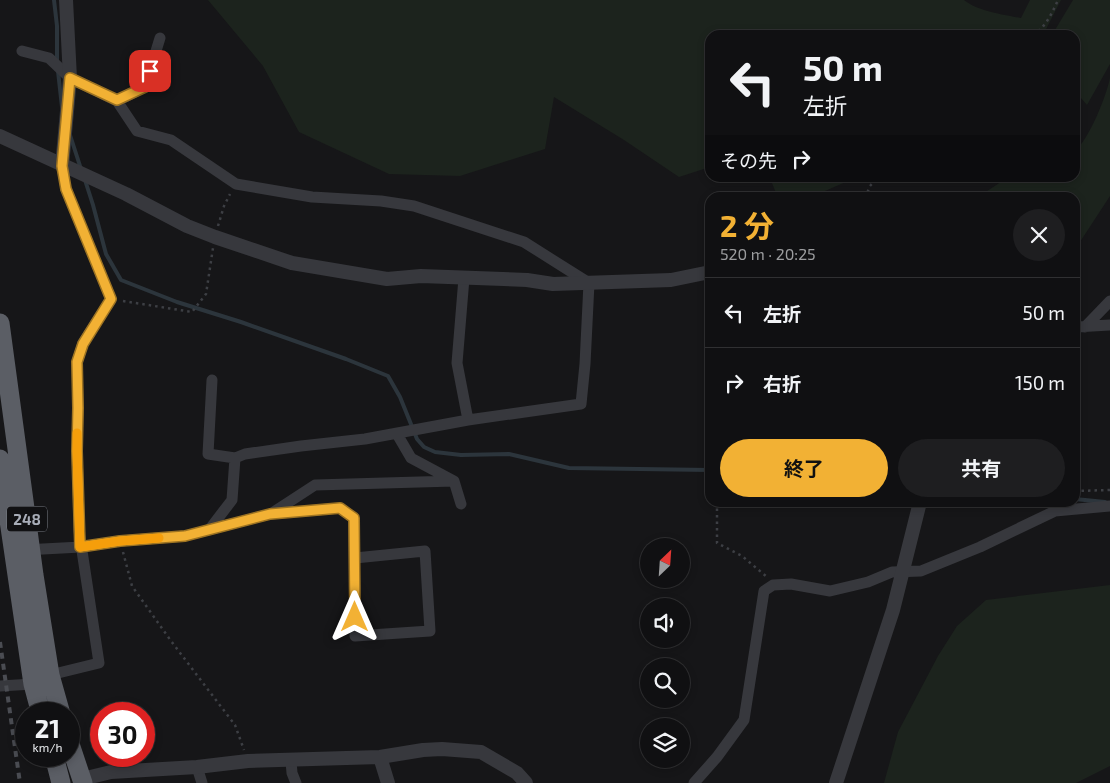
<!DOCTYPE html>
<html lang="ja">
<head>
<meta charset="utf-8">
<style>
  :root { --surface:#101012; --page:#1e1e20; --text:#f1f3f6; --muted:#9c9d9f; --line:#303032; --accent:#f2b134 }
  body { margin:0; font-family:"Exo 2","Noto Sans JP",sans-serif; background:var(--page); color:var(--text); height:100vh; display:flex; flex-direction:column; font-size:19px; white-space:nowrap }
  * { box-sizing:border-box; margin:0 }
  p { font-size:16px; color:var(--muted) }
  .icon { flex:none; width:28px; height:28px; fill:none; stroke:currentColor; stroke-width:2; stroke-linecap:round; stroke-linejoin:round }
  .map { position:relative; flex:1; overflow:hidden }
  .panel { position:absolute; left:705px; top:192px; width:375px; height:315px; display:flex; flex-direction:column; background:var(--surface); border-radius:15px; box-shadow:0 2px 8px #0003,0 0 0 1px var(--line) }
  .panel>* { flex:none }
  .top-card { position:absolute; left:705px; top:30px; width:375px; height:152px; border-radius:15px; box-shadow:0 2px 8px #0003,0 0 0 1px var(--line); background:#101012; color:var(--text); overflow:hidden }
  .needle { width:32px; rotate:25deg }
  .controls { position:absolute; left:640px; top:538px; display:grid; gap:10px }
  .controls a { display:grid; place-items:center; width:50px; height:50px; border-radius:50%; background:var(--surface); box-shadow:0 2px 8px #0003,0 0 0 1px var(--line); font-size:25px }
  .speed { position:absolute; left:15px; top:702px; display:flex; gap:10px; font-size:25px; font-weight:700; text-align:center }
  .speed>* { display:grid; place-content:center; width:65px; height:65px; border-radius:50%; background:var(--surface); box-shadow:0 2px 8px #0003,0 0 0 1px var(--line); line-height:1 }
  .speed small { font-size:12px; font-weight:400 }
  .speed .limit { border:8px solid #d22; background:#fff; color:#111 }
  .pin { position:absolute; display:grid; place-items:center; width:42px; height:42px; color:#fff; margin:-21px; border-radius:10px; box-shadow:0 2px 8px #0006 }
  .me { position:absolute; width:55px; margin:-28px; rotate:0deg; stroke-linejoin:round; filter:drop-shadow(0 0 4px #0008) }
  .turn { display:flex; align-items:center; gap:18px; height:105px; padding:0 15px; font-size:22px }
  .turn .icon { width:65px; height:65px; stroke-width:2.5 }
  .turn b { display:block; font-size:35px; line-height:42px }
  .then { display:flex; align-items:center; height:48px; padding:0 15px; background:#0003; gap:10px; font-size:19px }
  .round { display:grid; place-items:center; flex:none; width:52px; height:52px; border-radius:26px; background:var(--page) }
  .headline { display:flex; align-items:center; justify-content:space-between; height:85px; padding:0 15px }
  h1 { font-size:30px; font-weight:700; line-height:38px; color:var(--accent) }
  .action { display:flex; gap:10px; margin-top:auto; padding:10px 15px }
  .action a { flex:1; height:58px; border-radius:30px; background:var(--accent); color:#111; font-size:20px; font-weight:700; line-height:58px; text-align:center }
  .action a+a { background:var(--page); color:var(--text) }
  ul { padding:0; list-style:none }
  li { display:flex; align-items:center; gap:15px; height:70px; padding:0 15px; border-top:1px solid var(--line) }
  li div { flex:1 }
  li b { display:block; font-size:19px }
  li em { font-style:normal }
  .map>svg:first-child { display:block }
</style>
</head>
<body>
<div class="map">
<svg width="1110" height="783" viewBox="0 0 1110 783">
  <rect width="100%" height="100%" fill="#161618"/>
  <!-- green -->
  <path fill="#1c231d" d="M 208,0 L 964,0 C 977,11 1005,15 1021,18 L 1030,0 L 1061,0 L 1043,35 L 710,35 L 710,167 L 679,177 L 624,140 L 554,97 L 545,149 L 460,176 L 389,174 L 299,132 L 263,66 Z
    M 1073,0 L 1110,0 L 1110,64 L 1087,105 L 1075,91 L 1075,35 L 1052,35 Z
    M 1110,78 L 1110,196 L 1078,245 L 1075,247 L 1075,198 L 1018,197 L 1009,192 L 1004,197 L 978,197 L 1007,178 L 1075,178 L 1075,151 C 1089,139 1106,97 1110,78 Z
    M 770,178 L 855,178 L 811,197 L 791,197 L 776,193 Z
    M 1110,585 L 1110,766 L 1076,783 L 884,783 L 898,732 L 938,656 L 957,626 L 986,600 Z"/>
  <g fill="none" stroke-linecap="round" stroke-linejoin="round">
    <!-- stream -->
    <path stroke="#2c353c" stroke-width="4" d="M 54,0 L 57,26 L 57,62
      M 58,71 L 62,107
      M 70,135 L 81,169
      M 85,180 L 93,205 L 106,254 L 121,280 L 177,302 L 241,322 L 346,359 L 388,376 L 400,397 L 417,439 L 424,447 L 435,452 L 461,455 L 509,454 L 569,468 L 710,470
      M 1075,499 L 1105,502"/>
    <!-- path -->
    <path stroke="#3d3f44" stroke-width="2.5" stroke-dasharray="2.5 4" stroke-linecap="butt" d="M 1033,35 C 1046,27 1052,13 1058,0
      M 865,198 L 870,186 L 877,178
      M 218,226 L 224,206 L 230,194
      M 123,301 L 192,312 L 206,294 L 213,248
      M 1075,491 L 1110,490
      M 717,502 L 717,543 L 742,556 L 767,577
      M 123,552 L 132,586 L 171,641 L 235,725 L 244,750"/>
    <!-- minor -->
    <path stroke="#37383d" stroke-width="11" d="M 22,51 L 49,58 L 70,78 L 117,101 L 137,131 L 171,140 L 236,184 L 312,197 L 381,201 L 414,206 L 524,242 L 589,283 L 585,364 L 581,404 L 468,420 L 365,439 L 301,446 L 245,454 L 235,458 L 232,500 L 209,530
      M 117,101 L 145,87 L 160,38
      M 464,278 L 457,363 L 468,420
      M 1075,327 L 1110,325
      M 1085,327 L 1110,301
      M 212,380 L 208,454 L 235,458
      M 397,434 L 411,458 L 454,481 L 461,504
      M 272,513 L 315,485 L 454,481
      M 24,550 L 81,547 L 120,541 L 185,536 L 270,514 L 340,508 L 354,518 L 355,636 L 430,631 L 425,551 L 355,558
      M 50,675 L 99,663 L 79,531 L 77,451 L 78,408 L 77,362 L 83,343 L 111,299 L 66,189 L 62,166
      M 0,686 L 33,684
      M 291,761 L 292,773 L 296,783
      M 197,767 L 202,783
      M 694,783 L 717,757 L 744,720 L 764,591 L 773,585 L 791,584 L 830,591 L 868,582 L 892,572 L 921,571 L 980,547 L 1055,511 L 1110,506"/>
    <!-- tertiary -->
    <path stroke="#37383d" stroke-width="14" d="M 0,136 L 126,194 L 187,226 L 215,237 L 292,263 L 387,279 L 421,276 L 527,280 L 553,284 L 671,280 L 710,272
      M 62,166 L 70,78 L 66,0
      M 380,757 L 388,783
      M 82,779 L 111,772 L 197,767 L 248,761 L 380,757 L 423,750 L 442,749 L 481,752 L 517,773 L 526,783
      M 836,783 L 893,610 L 920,502"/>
    <!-- trunk -->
    <path stroke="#5b5e65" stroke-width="19" d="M 0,323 L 34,575 L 50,675 L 61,714
      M 0,459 L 33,684 L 41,714
      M 69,741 L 83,783
      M 54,756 L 61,783"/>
    <!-- rail -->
    <path stroke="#4a4c52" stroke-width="4" stroke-dasharray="6 5" stroke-linecap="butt" d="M 0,642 L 20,783"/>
  </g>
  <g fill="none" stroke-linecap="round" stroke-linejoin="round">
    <!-- route casing -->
    <g stroke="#9d7322" stroke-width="12">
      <path id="route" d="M 150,71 L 145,87 L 117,100 L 70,78 L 62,166 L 66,189 L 111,299 L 83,344 L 77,362 L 78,408 L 77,451 L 80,547 L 120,541 L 185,536 L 270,514 L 340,508 L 354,518 L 355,617"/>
    </g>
    <!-- route -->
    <use href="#route" stroke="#f2b134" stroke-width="9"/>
    <!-- slow -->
    <path stroke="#f59e0b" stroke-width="9" d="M 77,433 L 77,451 L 80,547 L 120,541 L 159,538"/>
  </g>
  <g text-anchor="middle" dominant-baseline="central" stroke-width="5" stroke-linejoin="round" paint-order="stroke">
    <!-- shield labels -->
    <rect fill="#111113" stroke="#7b7e86" stroke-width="1" x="7" y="506.5" width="40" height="25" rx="4"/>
    <g font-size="15" font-weight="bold" fill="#a8adb8">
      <text x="27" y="519">248</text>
    </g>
  </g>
</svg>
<div class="controls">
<a><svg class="needle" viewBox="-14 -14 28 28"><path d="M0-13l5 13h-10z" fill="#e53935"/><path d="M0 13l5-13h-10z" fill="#9c9d9f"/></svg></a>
<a><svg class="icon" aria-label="sound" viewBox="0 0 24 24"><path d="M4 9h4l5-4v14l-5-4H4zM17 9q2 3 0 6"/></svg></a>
<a><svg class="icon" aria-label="search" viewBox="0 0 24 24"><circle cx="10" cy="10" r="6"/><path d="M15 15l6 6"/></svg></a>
<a><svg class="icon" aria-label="layers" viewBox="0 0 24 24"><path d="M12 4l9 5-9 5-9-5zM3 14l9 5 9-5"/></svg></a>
</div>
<div class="speed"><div>21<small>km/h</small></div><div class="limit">30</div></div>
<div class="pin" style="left:150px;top:71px;background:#d93025"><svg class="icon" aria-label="arrive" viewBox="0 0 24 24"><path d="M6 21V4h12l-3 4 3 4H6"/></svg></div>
<svg class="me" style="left:355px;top:617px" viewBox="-20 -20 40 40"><path d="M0-17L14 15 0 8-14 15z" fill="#f2b134" stroke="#fff" stroke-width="4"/></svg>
<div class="top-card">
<div class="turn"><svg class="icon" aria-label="left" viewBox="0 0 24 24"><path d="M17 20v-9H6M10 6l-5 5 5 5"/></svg><div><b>50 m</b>左折</div></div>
<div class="then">その先<svg class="icon" aria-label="right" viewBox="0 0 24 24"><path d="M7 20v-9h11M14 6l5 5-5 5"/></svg></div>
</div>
<section class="panel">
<div class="headline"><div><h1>2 分</h1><p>520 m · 20:25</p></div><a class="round"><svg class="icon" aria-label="close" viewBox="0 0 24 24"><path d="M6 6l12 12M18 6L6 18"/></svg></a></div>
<ul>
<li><svg class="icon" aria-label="left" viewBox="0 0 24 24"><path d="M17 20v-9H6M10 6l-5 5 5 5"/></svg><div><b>左折</b></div><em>50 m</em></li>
<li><svg class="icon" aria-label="right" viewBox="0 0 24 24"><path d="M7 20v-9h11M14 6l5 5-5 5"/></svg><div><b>右折</b></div><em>150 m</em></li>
</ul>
<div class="action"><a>終了</a><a>共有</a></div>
</section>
</div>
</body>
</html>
